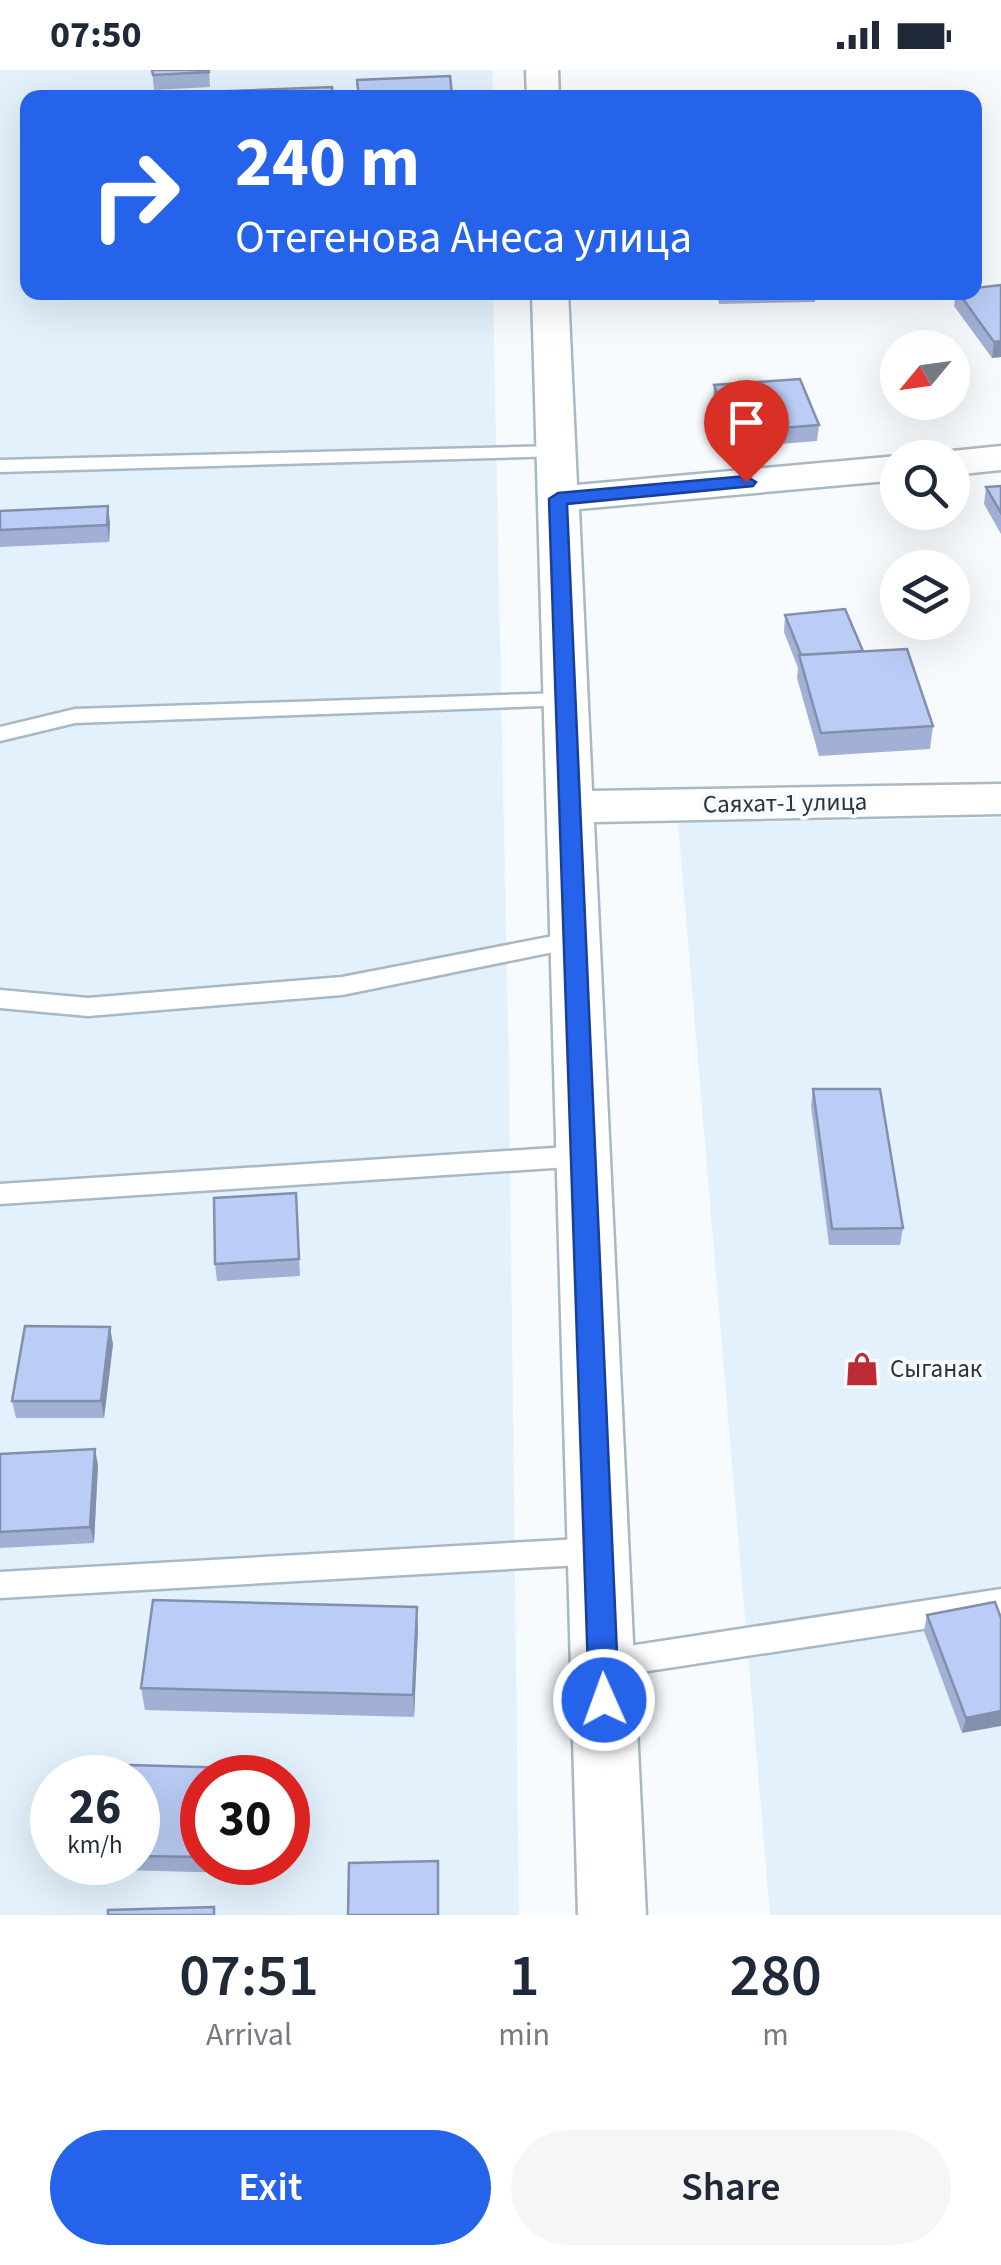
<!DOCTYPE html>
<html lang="en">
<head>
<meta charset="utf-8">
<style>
  :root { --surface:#fff; --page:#f6f6f7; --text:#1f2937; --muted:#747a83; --accent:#2563eb }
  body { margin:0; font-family:"Source Sans 3",sans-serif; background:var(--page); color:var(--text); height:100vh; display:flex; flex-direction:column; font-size:38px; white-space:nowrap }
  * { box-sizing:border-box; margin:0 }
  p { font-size:32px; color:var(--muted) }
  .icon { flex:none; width:55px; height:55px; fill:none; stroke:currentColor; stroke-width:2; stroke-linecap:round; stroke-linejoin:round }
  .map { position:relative; height:1845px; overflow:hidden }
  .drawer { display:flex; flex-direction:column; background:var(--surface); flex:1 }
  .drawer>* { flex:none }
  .hud { position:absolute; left:20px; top:20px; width:962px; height:210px; border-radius:20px; box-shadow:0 10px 40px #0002; background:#2563eb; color:#fff; overflow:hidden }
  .needle { width:65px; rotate:241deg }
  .tools { position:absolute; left:880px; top:260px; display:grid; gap:20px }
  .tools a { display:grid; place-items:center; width:90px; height:90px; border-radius:50%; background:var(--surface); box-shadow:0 10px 40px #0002; font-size:50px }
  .speed { position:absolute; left:30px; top:1685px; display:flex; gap:20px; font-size:50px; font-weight:700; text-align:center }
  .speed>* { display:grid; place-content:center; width:130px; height:130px; border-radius:50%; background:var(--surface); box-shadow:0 10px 40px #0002; line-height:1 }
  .speed small { font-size:25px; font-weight:400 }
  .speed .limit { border:15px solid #d22; background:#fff; color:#111 }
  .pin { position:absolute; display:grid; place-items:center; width:85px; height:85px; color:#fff; margin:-102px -42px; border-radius:50% 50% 50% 0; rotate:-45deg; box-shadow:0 0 10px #0007 }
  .pin .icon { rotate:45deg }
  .me { position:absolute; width:110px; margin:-55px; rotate:358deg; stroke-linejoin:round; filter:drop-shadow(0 0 8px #0008) }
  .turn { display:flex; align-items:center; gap:35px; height:210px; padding:0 50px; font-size:45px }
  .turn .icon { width:130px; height:130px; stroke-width:2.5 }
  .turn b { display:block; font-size:70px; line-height:85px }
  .eta { display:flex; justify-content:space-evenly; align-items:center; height:170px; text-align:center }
  .eta b { font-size:60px; font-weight:600; line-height:70px }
  .primary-button { display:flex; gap:20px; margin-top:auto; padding:20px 50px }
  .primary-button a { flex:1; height:115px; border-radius:60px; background:var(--accent); color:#fff; font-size:40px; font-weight:600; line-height:115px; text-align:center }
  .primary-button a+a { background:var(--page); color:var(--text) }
  .status { display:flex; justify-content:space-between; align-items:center; height:70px; padding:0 50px; background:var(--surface); direction:ltr }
  .status svg { height:28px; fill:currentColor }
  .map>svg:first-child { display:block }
</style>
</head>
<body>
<div class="status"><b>07:50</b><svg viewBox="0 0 49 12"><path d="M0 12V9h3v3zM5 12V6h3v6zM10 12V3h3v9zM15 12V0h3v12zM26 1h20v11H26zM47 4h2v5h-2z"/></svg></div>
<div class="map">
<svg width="1001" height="1845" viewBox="0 0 1001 1845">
  <rect width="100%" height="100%" fill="#f7fbfe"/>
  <!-- built -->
  <path fill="#e2f1fc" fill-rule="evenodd" d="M 0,0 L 493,0 L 492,27 L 28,28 L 28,222 L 493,223 L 509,1010 L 519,1845 L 0,1845 ZM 52,1708 L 138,1708 L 138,1792 L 52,1792 ZM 202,1708 L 288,1708 L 288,1792 L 202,1792 Z
    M 1001,748 L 1001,1845 L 770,1845 L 678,753 Z"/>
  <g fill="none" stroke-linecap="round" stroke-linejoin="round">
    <!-- lane casing -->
    <g stroke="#a8b9c5" stroke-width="5">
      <path id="lane" d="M 556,376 L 566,382 L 563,386 L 0,402 L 0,390 Z
        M 565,623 L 573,625 L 576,630 L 573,635 L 75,653 L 0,671 L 0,657 L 75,639 Z
        M 574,862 L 586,870 L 583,876 L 342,925 L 88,946 L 0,938 L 0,920 L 88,928 L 342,907 Z
        M 583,1076 L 592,1079 L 596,1086 L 592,1093 L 583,1096 L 0,1134 L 0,1114 Z
        M 598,1468 L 609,1472 L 613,1481 L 609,1490 L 598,1494 L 0,1528 L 0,1502 Z
        M 1001,1519 L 1001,1547 L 603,1608 L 592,1604 L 587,1594 L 592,1584 L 603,1580 Z"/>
    </g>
    <!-- street casing -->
    <g stroke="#a8b9c5" stroke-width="5">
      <path id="street" d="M 526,0 L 558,0 L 559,28 L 527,28 Z
        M 532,222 L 568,222 L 577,415 L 898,386 L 904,388 L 898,388 L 898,410 L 579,439 L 592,721 L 1001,714 L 1001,744 L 594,752 L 646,1845 L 578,1845 Z
        M 1001,376 L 1001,400 L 952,405 L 952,388 L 936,388 L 952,381 Z"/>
    </g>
    <!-- lane -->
    <use href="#lane" fill="#fff" fill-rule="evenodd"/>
    <!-- street -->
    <use href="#street" fill="#fff" fill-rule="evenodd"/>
  </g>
  <!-- wall -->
  <path fill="#a1b0d4" d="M 152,0 L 209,0 L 210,17 L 154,20 Z
    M 357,10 L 452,25 L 453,28 L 358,28 Z
    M 1001,215 L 1001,287 L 992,288 L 954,236 L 956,222 L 975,222 Z
    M 717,222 L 815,222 L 815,232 L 719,234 Z
    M 714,315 L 819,355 L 817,371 L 730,378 L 713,331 Z
    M 1001,416 L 1001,464 L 984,434 L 986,417 Z
    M 0,441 L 110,452 L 109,472 L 0,477 Z
    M 785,545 L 863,581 L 933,656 L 930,679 L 819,686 L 797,608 L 798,598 L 784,562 Z
    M 813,1019 L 903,1158 L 900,1175 L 829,1175 L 811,1036 Z
    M 296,1123 L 300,1206 L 217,1211 L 215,1194 Z
    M 113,1274 L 104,1348 L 16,1348 L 12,1331 Z
    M 0,1384 L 98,1395 L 94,1473 L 0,1478 Z
    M 927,1545 L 1001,1548 L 962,1663 L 924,1561 Z
    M 418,1559 L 414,1647 L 145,1640 L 141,1618 Z
    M 235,1698 L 237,1708 L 202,1708 L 202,1792 L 230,1792 L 229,1803 L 122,1800 L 121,1792 L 138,1792 L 138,1708 Z"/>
  <!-- shaded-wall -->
  <path fill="#8390ac" d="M 1001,271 L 1001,287 L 992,288 L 994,272 Z
    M 108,436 L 110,452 L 109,472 L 107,455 Z
    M 110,1257 L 113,1274 L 104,1348 L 101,1331 Z
    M 95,1379 L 98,1395 L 94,1473 L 90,1457 Z
    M 417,1537 L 418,1559 L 414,1647 L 413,1625 Z
    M 1001,1641 L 1001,1656 L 962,1663 L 966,1648 Z"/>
  <!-- building -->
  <path fill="#bbcdf6" stroke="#8390ac" stroke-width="2.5" d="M 152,0 L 209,0 L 209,2 L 153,5 Z
    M 450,6 L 452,25 L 359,28 L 357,10 Z
    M 332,17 L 333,28 L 151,28 L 151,24 Z
    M 1001,215 L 1001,271 L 994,272 L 958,222 L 975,222 L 975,218 Z
    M 800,309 L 819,355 L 731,362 L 714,315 Z
    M 1001,416 L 1001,443 L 986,417 Z
    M 108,436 L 107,455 L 0,460 L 0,441 Z
    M 845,539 L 863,581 L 801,585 L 785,545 Z
    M 907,579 L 933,656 L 821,663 L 799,585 Z
    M 813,1019 L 880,1019 L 903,1158 L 832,1159 Z
    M 296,1123 L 299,1189 L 215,1194 L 214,1128 Z
    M 25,1256 L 110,1257 L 101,1331 L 12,1331 Z
    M 95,1379 L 90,1457 L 0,1462 L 0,1384 Z
    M 153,1530 L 417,1537 L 413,1625 L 141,1618 Z
    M 995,1532 L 1001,1548 L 1001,1641 L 966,1648 L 927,1545 Z
    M 130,1695 L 235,1698 L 234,1708 L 202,1708 L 202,1787 L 138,1786 L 138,1708 L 129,1708 Z
    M 438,1791 L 438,1845 L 348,1845 L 349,1793 Z
    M 214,1837 L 214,1845 L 108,1845 L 108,1840 Z"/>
  <!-- route -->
  <path fill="#2563eb" stroke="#184099" stroke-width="2.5" d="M 746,406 L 756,412 L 753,416 L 567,434 L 619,1630 L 614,1639 L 604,1643 L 594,1639 L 589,1630 L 549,429 L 558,423 Z"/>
  <!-- icons -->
  <defs>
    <g id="shop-bare" transform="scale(2.7)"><path d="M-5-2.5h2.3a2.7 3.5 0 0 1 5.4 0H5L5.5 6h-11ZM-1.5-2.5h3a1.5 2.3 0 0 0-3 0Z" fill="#bc2b34" stroke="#f7fbfe" stroke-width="2.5" paint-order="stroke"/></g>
  </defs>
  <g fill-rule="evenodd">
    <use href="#shop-bare" x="862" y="1299"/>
  </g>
  <g text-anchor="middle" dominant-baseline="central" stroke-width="8" stroke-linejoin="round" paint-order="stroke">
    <!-- street labels -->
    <g font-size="25" fill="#2d3439" stroke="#f7fbfe">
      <text transform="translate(785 733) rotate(-1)">Саяхат-1 улица</text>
    </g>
    <!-- poi labels -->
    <g font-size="25" fill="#2d3439" stroke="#f7fbfe" text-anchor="start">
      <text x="890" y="1299">Сыганак</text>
    </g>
  </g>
</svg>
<div class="tools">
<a><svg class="needle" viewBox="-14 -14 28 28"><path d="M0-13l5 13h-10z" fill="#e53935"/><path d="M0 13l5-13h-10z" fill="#747a83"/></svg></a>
<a><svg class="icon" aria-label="search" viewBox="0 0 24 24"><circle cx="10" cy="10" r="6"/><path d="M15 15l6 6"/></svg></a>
<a><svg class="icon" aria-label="layers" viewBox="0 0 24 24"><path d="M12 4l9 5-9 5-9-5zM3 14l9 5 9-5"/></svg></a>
</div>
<div class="speed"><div>26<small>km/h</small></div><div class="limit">30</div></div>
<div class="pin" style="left:746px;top:412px;background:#d93025"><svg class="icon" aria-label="arrive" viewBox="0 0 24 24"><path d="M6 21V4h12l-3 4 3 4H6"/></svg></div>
<svg class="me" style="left:604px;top:1630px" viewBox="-20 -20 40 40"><circle r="17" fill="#2563eb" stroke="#fff" stroke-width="3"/><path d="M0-11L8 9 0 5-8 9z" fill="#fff"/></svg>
<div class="hud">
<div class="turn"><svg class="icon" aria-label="right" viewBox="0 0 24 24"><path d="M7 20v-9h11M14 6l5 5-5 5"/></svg><div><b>240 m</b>Отегенова Анеса улица</div></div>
</div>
</div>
<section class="drawer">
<div class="eta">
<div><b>07:51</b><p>Arrival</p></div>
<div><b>1</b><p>min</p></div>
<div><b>280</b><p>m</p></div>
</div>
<div class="primary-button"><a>Exit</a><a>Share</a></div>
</section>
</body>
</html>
